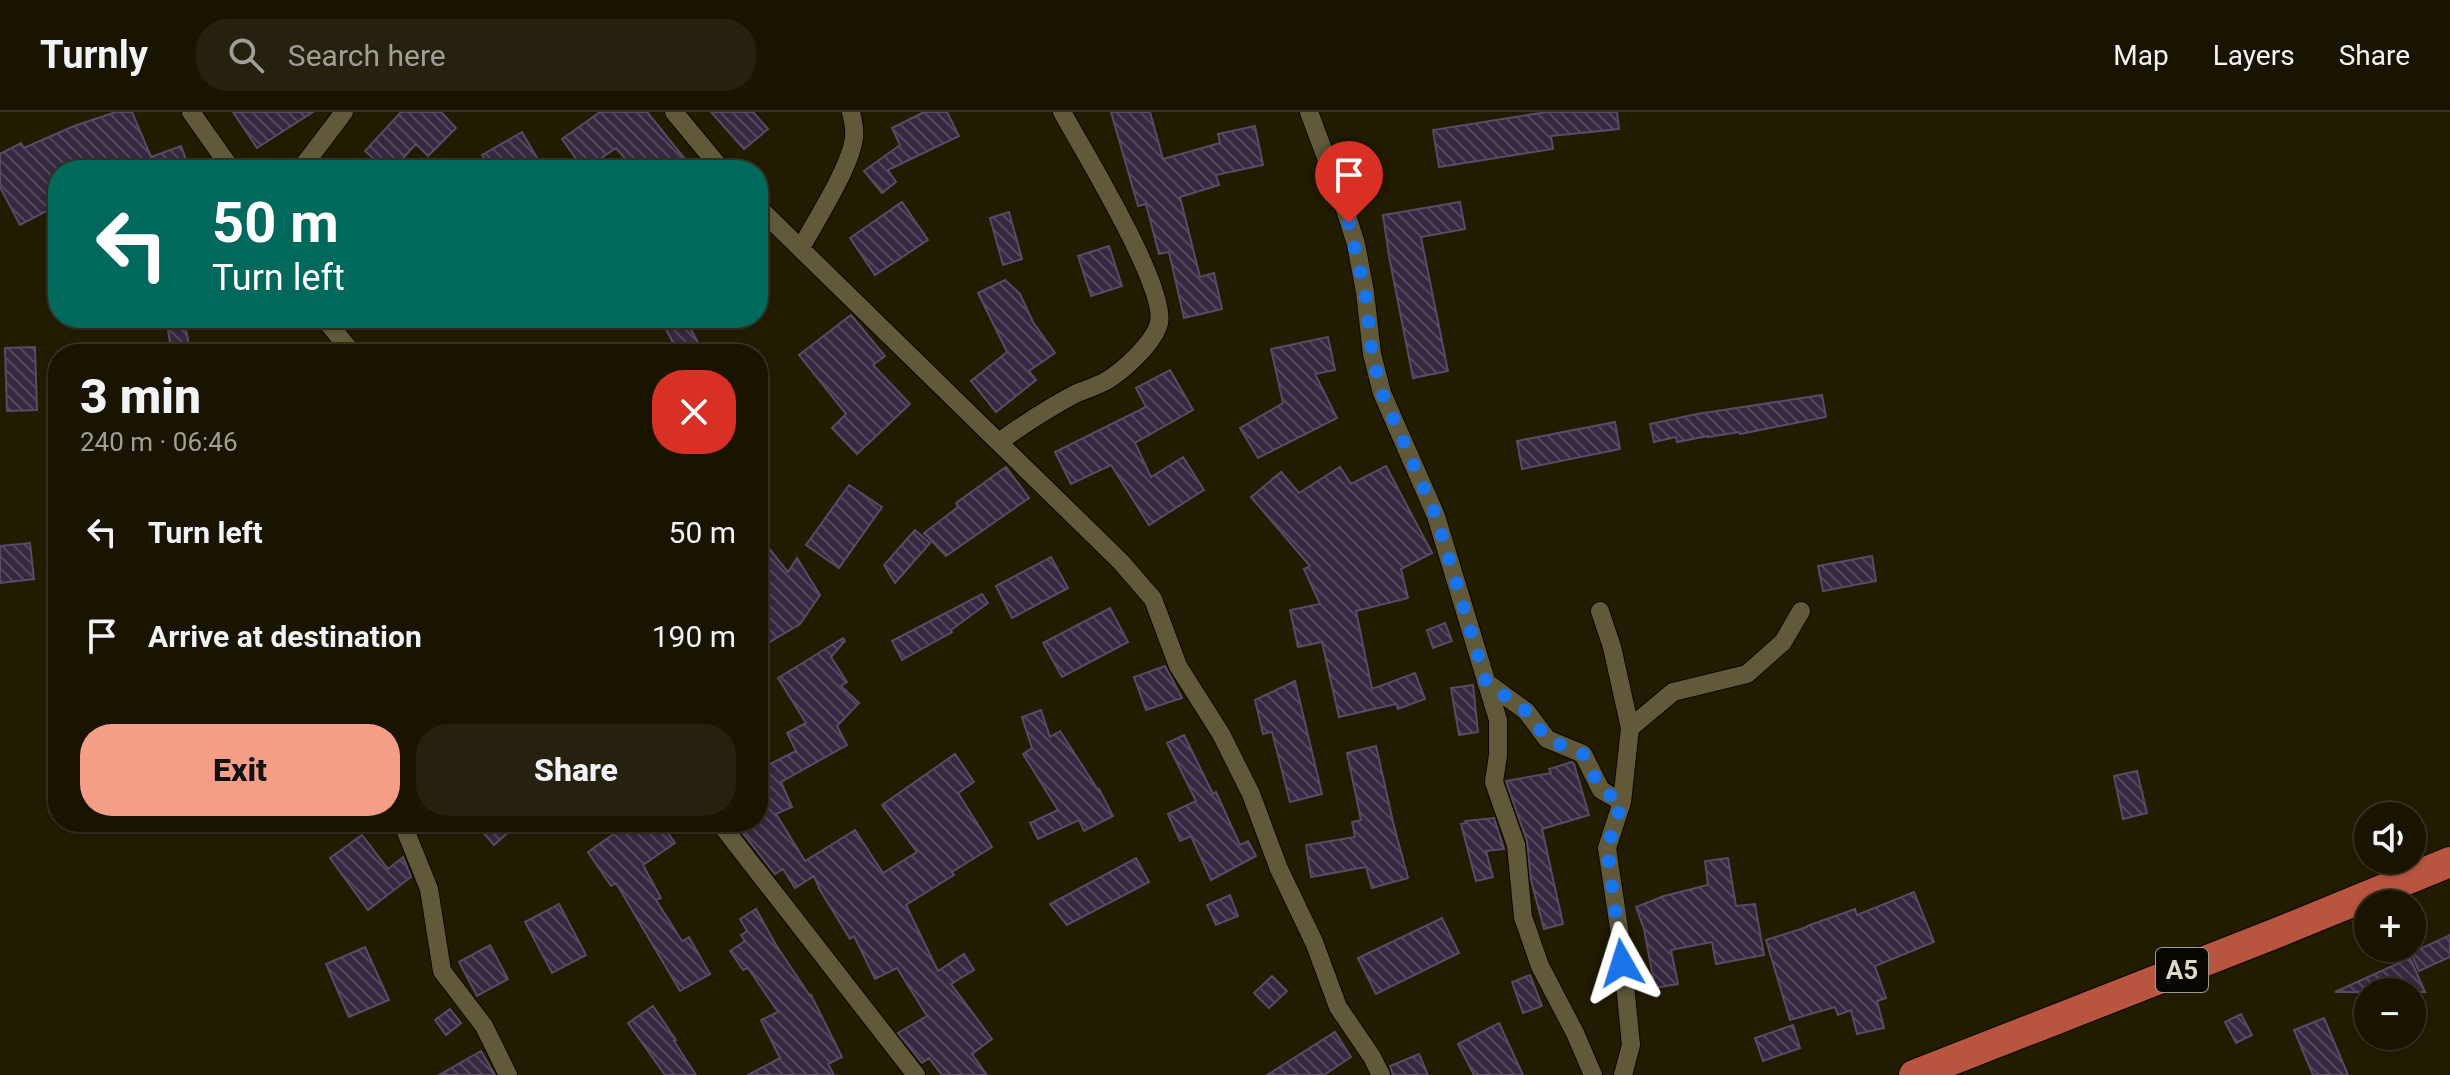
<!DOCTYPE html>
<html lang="en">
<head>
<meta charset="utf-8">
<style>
  :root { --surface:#191400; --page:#26210f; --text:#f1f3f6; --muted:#9f9e99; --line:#373322; --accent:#f49e87 }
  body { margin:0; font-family:Roboto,sans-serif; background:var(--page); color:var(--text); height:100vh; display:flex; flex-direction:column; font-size:30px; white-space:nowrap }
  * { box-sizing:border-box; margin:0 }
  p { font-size:26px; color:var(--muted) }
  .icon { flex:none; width:44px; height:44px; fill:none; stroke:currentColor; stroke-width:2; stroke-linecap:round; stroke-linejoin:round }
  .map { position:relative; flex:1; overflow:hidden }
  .details { position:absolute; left:48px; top:232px; width:720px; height:488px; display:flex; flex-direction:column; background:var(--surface); border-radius:32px; box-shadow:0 2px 6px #0004,0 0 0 2px var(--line) }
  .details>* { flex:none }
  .guide { position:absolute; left:48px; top:48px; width:720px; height:168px; border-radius:32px; box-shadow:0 2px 6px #0004,0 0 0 2px var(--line); background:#00695c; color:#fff; overflow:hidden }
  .tools { position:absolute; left:2354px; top:690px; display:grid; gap:16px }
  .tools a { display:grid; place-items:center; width:72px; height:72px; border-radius:50%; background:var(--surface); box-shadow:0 2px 6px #0004,0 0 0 2px var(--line); font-size:40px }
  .pin { position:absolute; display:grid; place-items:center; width:68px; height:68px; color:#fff; margin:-82px -34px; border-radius:50% 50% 50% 0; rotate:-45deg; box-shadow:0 0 8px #0007 }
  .pin .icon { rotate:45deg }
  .me { position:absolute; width:88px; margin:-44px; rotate:354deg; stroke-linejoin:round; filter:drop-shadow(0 0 6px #0008) }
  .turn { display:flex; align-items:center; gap:28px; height:168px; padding:0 32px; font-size:36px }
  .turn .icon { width:104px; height:104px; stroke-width:2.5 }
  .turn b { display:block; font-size:56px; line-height:68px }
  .round { display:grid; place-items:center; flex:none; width:84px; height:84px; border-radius:32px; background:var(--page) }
  .overview { display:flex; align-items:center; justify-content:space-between; height:136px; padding:0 32px }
  h1 { font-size:48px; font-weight:800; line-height:60px }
  .cta { display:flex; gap:16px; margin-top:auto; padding:16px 32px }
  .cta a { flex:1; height:92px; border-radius:32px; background:var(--accent); color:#111; font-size:32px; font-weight:800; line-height:92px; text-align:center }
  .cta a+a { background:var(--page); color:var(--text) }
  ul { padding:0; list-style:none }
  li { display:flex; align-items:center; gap:24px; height:104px; padding:0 32px }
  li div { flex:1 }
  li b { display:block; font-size:30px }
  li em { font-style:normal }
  header { display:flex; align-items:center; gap:48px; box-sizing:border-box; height:112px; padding:0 40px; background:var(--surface); border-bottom:2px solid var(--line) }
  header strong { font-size:38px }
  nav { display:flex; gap:44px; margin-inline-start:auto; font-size:28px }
  .search { width:560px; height:72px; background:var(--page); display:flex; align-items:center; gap:20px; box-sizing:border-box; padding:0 28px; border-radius:32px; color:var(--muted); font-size:30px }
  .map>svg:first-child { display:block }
</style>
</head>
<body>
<header>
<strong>Turnly</strong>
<div class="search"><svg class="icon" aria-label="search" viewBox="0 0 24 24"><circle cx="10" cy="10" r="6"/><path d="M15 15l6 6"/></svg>Search here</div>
<nav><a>Map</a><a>Layers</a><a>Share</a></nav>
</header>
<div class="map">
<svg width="2450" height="963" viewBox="0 0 2450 963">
  <defs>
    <pattern id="building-back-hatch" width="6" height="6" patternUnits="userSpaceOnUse" patternTransform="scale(2)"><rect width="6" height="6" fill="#352841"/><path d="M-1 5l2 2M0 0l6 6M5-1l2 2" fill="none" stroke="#52475b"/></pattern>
  </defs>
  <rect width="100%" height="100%" fill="#211b00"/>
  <!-- building -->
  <path fill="url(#building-back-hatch)" stroke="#594a66" stroke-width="2" d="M 116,0 L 132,0 L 151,45 L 181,34 L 190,58 L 58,58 L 58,93 L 20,113 L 0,75 L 0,42 L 21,31 L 24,36 L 74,14 Z
    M 233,0 L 313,0 L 257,36 Z
    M 401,0 L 441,0 L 456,16 L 428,44 L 416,32 L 392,58 L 386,58 L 365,39 Z
    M 600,0 L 647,0 L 694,58 L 635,58 L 616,36 L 584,58 L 562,27 Z
    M 711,0 L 753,0 L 768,17 L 744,37 Z
    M 924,0 L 947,0 L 959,24 L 888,58 L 896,70 L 882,81 L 864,59 L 900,33 L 892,16 Z
    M 1111,0 L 1150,0 L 1163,47 L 1220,31 L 1218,22 L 1255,14 L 1263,53 L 1216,63 L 1219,73 L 1180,85 L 1200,165 L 1214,161 L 1222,197 L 1184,206 L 1169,140 L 1159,142 L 1146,92 L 1138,94 Z
    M 1547,0 L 1617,0 L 1619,17 L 1551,24 L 1553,37 L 1439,55 L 1433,18 Z
    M 522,20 L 544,58 L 491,58 L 482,43 Z
    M 902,90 L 928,128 L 875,163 L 850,126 Z
    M 1460,90 L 1465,117 L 1421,125 L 1448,259 L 1413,266 L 1389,144 L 1383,103 Z
    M 1009,100 L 1022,147 L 1003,153 L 990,106 Z
    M 1109,134 L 1122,174 L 1091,184 L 1078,144 Z
    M 1005,168 L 1020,182 L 1033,210 L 1055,241 L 1029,259 L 1036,268 L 996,300 L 971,269 L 1007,240 L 978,181 Z
    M 851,203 L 885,244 L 873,253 L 910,292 L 857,342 L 832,316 L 846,302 L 799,243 Z
    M 166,206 L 184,206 L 190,239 L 172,242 Z
    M 660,206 L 685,206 L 701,236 L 688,242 L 679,242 Z
    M 1328,225 L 1335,258 L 1315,262 L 1337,306 L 1258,346 L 1240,316 L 1283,291 L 1271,237 Z
    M 35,235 L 37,298 L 7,299 L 5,236 Z
    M 1170,258 L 1193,298 L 1135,331 L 1151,365 L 1183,345 L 1204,378 L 1149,413 L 1111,353 L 1071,372 L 1055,340 L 1146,295 L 1136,276 Z
    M 1822,283 L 1826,305 L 1740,322 L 1739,320 L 1708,325 L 1708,324 L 1677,330 L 1676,325 L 1654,330 L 1650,312 L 1697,302 Z
    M 1615,310 L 1620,337 L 1522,357 L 1517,329 Z
    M 1386,354 L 1432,441 L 1401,457 L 1408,486 L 1356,499 L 1372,577 L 1415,561 L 1425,587 L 1398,597 L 1396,592 L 1339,605 L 1322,530 L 1298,535 L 1290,498 L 1320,492 L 1304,457 L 1310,454 L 1251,385 L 1281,360 L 1299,381 L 1340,355 L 1351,372 Z
    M 1006,355 L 1029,386 L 946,444 L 924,421 L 958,395 L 956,391 Z
    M 849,373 L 882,395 L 839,456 L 806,433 Z
    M 915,418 L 930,431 L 895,471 L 884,453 Z
    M 758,423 L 788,460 L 797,446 L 820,483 L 800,512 L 758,537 Z
    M 30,431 L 34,467 L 0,471 L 0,434 Z
    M 1872,444 L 1876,469 L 1823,479 L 1818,454 Z
    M 1051,445 L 1068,476 L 1012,506 L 996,474 Z
    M 982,482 L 988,491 L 951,518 L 952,520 L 902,548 L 892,529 Z
    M 1110,496 L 1128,530 L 1062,565 L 1043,531 Z
    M 1445,511 L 1452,529 L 1433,536 L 1427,518 Z
    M 843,526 L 845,529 L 831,545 L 847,570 L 841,574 L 859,591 L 837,614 L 847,633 L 781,670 L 792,695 L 776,702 L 805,749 L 855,718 L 883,761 L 917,740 L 882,693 L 955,642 L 974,670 L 958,681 L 992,735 L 952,760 L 954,763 L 906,793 L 938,859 L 964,842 L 974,858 L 951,872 L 992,927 L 972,942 L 987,963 L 942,963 L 929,946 L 922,951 L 898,921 L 927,904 L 897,856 L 875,867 L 854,824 L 850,827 L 820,778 L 814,764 L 795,776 L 783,757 L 775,762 L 734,710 L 758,710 L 758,658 L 796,639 L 787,621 L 806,611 L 778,566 Z
    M 1165,554 L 1182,586 L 1146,598 L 1134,565 Z
    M 1295,569 L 1322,682 L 1290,690 L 1272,620 L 1263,622 L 1255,588 Z
    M 1473,573 L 1478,620 L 1459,623 L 1451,576 Z
    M 1041,598 L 1050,625 L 1060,619 L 1098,678 L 1099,677 L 1113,704 L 1084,719 L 1079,708 L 1038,727 L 1030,711 L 1058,698 L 1023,642 L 1032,636 L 1022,605 Z
    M 1184,623 L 1213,682 L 1216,680 L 1240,733 L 1248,729 L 1256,744 L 1211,768 L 1191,724 L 1180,729 L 1168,702 L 1196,689 L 1167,631 Z
    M 1376,634 L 1394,714 L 1408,766 L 1372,776 L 1366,755 L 1311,765 L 1306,733 L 1355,725 L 1352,710 L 1361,708 L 1347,641 Z
    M 1572,650 L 1574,652 L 1589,703 L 1542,717 L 1563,812 L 1544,817 L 1531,768 L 1527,729 L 1506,669 L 1551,661 L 1549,657 Z
    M 2137,659 L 2147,701 L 2123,707 L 2114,664 Z
    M 1494,706 L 1504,737 L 1486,739 L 1493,765 L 1476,769 L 1461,712 L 1466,711 L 1465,709 Z
    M 474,710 L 520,710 L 494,733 Z
    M 631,710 L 660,710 L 675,731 L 643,753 L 661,786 L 656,788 L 682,829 L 689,825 L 710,862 L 680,879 L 616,771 L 611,774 L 588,740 Z
    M 362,723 L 388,757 L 403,745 L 411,765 L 368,798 L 330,746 Z
    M 1136,746 L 1149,770 L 1067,813 L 1050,792 Z
    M 1728,746 L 1736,794 L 1755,792 L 1764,843 L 1716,852 L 1712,830 L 1671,838 L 1678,872 L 1655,876 L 1644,817 L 1636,795 L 1664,784 L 1708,773 L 1705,749 Z
    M 1914,780 L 1934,830 L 1875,854 L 1886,886 L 1877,889 L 1884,916 L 1857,922 L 1851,898 L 1838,903 L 1835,895 L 1790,908 L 1766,828 L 1807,815 L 1807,814 L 1855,797 L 1857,803 Z
    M 1230,783 L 1238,804 L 1216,813 L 1207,793 Z
    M 559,792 L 586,843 L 552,861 L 525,810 Z
    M 756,797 L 776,833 L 810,884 L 811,883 L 842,945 L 828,952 L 834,963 L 748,963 L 780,946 L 761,908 L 778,900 L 748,856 L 743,858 L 730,839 L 745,829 L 741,823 L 747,819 L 740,807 Z
    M 1442,806 L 1459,841 L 1376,882 L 1358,846 Z
    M 2450,823 L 2450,845 L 2419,859 L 2411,841 Z
    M 490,833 L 508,867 L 477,884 L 459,850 Z
    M 365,835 L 389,888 L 349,905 L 326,852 Z
    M 2410,846 L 2425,880 L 2335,880 Z
    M 1530,863 L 1542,894 L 1523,901 L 1512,870 Z
    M 1272,864 L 1287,879 L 1269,896 L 1254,881 Z
    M 653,894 L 676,928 L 674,929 L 696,963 L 665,963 L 628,911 Z
    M 450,897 L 461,911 L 446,923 L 435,908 Z
    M 2241,902 L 2252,923 L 2236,931 L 2225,910 Z
    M 2324,906 L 2348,963 L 2313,963 L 2294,918 Z
    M 1499,911 L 1523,963 L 1474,963 L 1458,932 Z
    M 1793,913 L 1800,936 L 1763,949 L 1755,926 Z
    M 1335,920 L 1351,945 L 1324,963 L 1267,963 Z
    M 481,939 L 495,963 L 439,963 Z
    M 1419,942 L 1428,963 L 1393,963 L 1390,954 Z"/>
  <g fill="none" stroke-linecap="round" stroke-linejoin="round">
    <!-- minor casing -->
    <g stroke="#0b0500" stroke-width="20">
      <path id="minor" d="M 191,0 L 232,58
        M 674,0 L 722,58
        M 1309,0 L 1343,91 L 1356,132 L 1365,180 L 1372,242 L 1382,281 L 1436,404 L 1498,608 L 1498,643 L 1494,670 L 1516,733 L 1523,805 L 1540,854 L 1575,921 L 1593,963
        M 300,58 L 344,0
        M 758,95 L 1121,450 L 1153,487 L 1178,554 L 1221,622 L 1251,682 L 1279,757 L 1314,830 L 1338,895 L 1372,945 L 1381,963
        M 801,136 C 816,108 850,56 854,26 C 855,17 853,8 851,0
        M 324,206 L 353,242
        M 999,330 C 1024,312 1050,295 1077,281 C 1087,277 1097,274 1106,269 C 1123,259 1154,231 1159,211 C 1167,175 1082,36 1062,0
        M 1600,499 L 1612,535 L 1630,616 L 1622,690 L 1607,736 L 1620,823 L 1631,933 L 1623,963
        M 1486,570 L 1526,599 L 1547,627 L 1583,642 L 1601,678 L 1622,690
        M 1630,616 L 1673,580 L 1747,562 L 1783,530 L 1801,499
        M 402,710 L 429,777 L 442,859 L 484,914 L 508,963
        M 719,710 L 916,963"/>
    </g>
    <!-- trunk casing -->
    <g stroke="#0b0500" stroke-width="32">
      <path id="trunk" d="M 1914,963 L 2279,820 L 2450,750"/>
    </g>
    <!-- minor -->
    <use href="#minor" stroke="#615a3a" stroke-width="18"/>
    <!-- trunk -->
    <use href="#trunk" stroke="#b8553f" stroke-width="30"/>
  </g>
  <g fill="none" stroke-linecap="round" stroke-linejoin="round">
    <!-- route -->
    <path stroke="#1a73e8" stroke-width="14" stroke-dasharray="0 25.2" d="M 1349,111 L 1365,180 L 1372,242 L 1382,281 L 1436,404 L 1486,570 L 1526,599 L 1547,627 L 1583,642 L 1601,678 L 1622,690 L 1607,736 L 1622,851"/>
  </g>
  <g text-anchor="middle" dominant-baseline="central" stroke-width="8" stroke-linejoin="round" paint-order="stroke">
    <!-- shield labels -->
    <rect fill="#080600" stroke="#9d9a8c" stroke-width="2" x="2156" y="836" width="52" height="44" rx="6"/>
    <g font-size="26" font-weight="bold" fill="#dddac8">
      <text x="2182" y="858">A5</text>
    </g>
  </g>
</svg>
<div class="tools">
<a><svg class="icon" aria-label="sound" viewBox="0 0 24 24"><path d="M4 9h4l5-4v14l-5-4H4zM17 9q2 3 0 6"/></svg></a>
<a>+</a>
<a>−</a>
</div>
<div class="pin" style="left:1349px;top:111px;background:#d93025"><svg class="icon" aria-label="arrive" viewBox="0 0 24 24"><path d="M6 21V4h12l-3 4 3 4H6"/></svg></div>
<svg class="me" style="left:1622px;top:851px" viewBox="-20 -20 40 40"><path d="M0-17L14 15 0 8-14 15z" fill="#1a73e8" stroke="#fff" stroke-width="4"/></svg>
<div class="guide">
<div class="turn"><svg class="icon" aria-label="left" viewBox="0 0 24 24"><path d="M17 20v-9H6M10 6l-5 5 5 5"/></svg><div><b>50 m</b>Turn left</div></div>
</div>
<section class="details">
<div class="overview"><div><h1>3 min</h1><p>240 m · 06:46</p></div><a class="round" style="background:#d93025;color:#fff"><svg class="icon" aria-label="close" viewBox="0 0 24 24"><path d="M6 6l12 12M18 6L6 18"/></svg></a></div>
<ul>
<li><svg class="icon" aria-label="left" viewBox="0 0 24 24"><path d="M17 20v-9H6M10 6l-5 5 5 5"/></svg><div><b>Turn left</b></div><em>50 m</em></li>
<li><svg class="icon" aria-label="arrive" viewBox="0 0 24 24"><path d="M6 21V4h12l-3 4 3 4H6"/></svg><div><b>Arrive at destination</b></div><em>190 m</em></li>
</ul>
<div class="cta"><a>Exit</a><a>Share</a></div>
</section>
</div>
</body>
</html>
